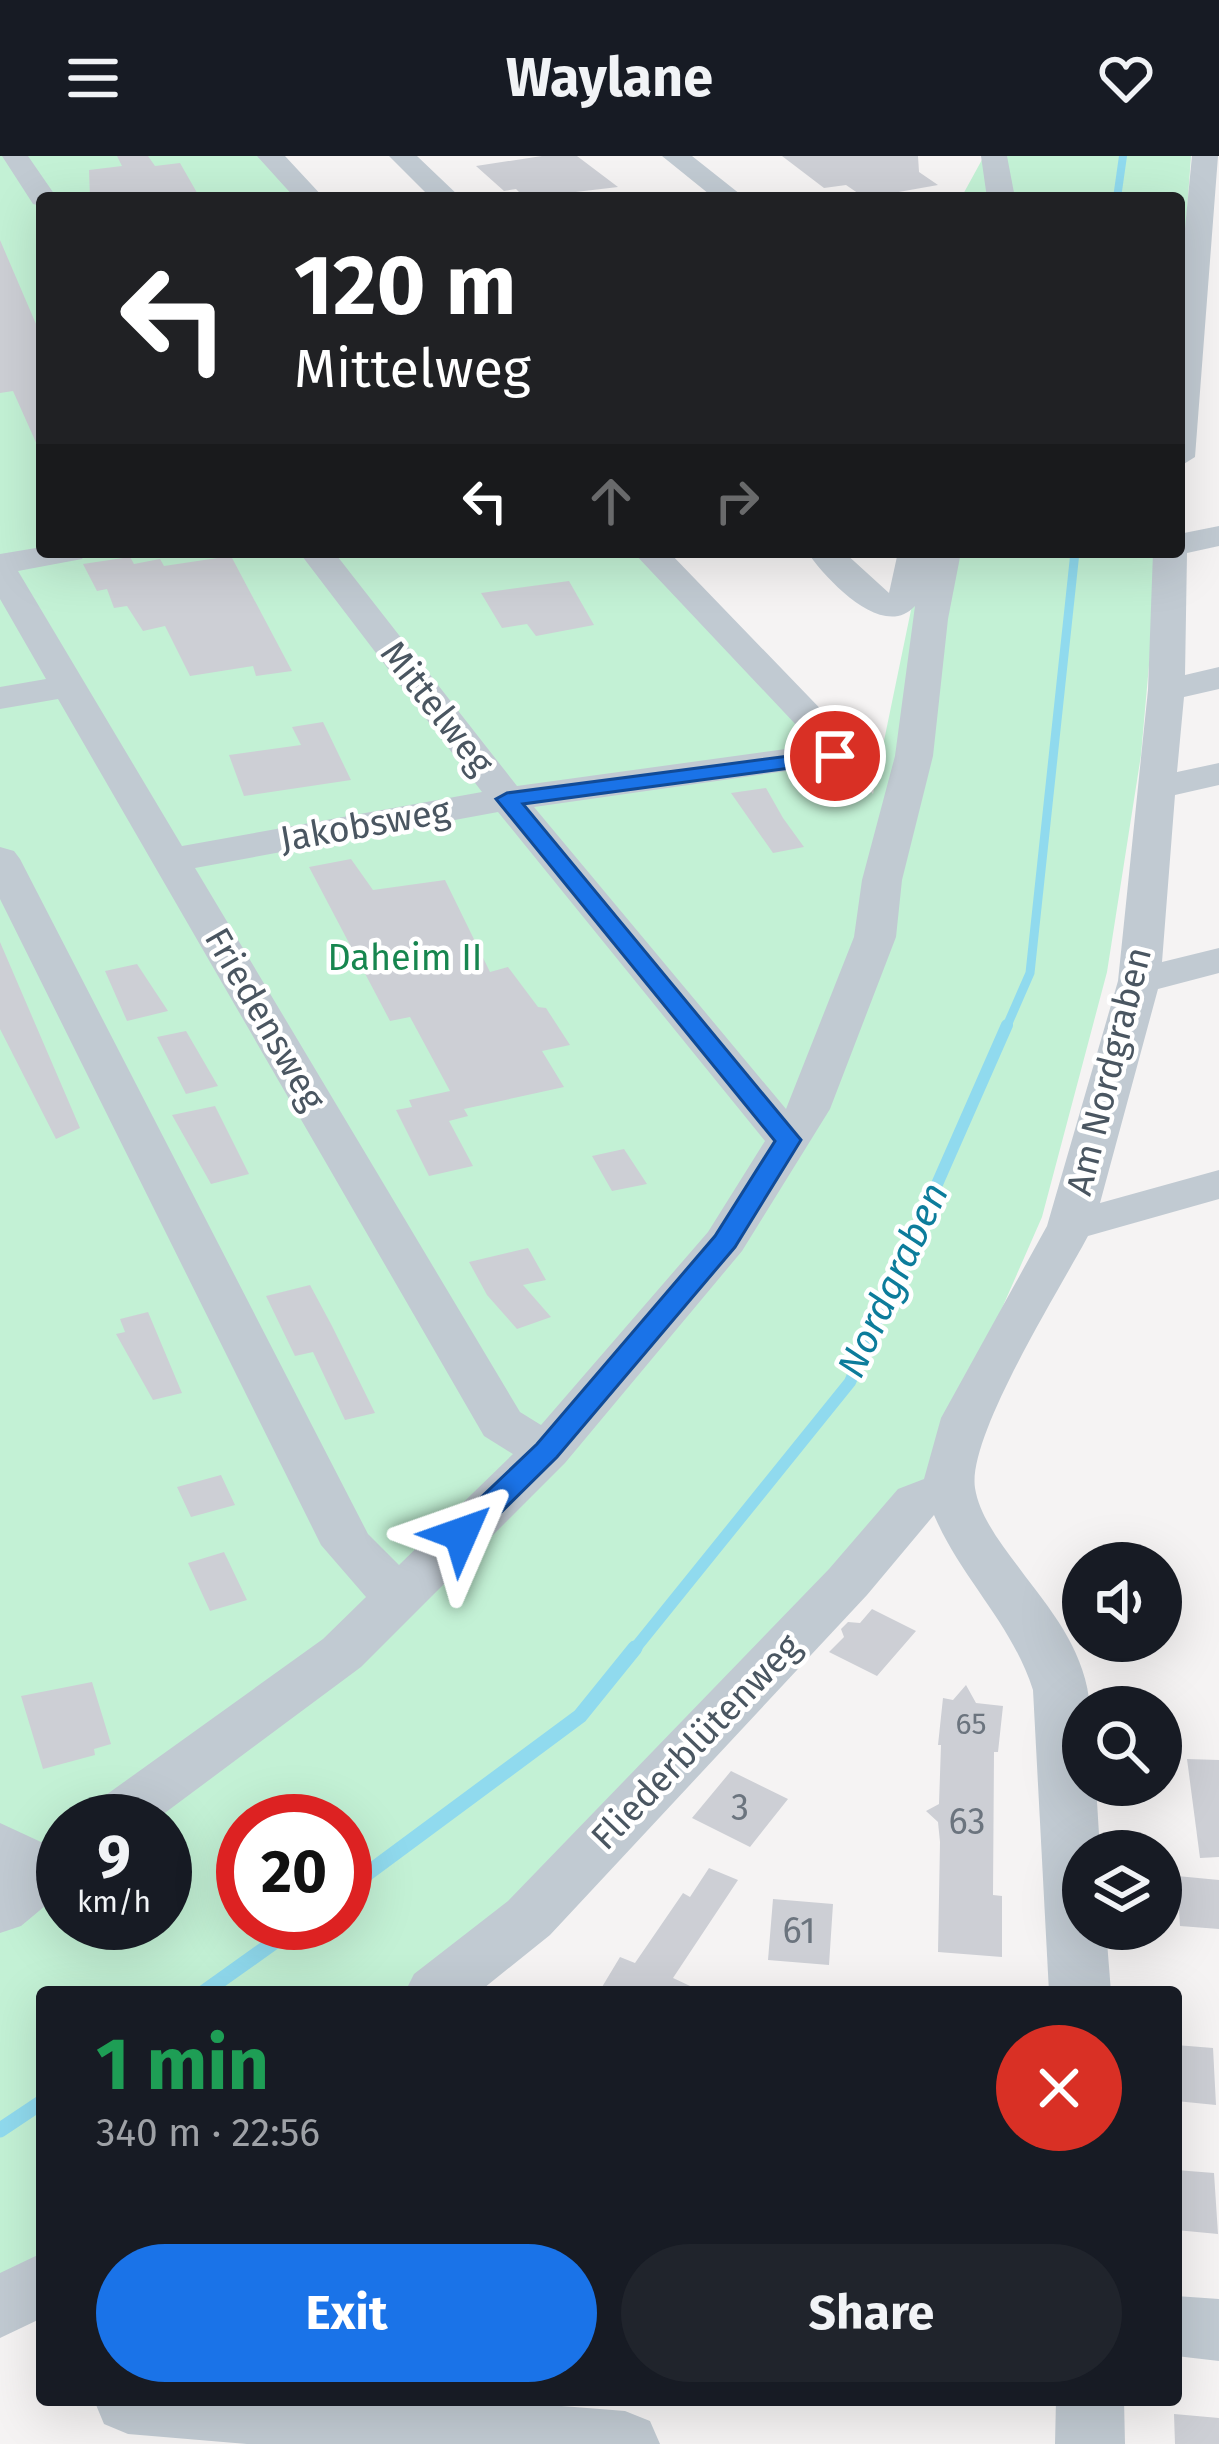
<!DOCTYPE html>
<html lang="en">
<head>
<meta charset="utf-8">
<style>
  :root { --surface:#171b24; --page:#20242c; --text:#f1f3f6; --muted:#9ea1a6; --accent:#1a73e8 }
  body { margin:0; font-family:"Fira Sans",sans-serif; background:var(--page); color:var(--text); height:100vh; display:flex; flex-direction:column; font-size:45px; white-space:nowrap }
  * { box-sizing:border-box; margin:0 }
  p { font-size:39px; color:var(--muted) }
  .icon { flex:none; width:66px; height:66px; fill:none; stroke:currentColor; stroke-width:2; stroke-linecap:round; stroke-linejoin:round }
  .map { position:relative; flex:1; overflow:hidden }
  .drawer { position:absolute; left:36px; top:1830px; width:1146px; height:420px; display:flex; flex-direction:column; background:var(--surface); border-radius:12px; box-shadow:0 12px 48px #0002 }
  .drawer>* { flex:none }
  .top-card { position:absolute; left:36px; top:36px; width:1149px; height:366px; border-radius:12px; box-shadow:0 12px 48px #0002; background:#202124; color:#fff; overflow:hidden }
  .buttons { position:absolute; left:1062px; top:1386px; display:grid; gap:24px }
  .buttons a { display:grid; place-items:center; width:120px; height:120px; border-radius:50%; background:var(--surface); box-shadow:0 12px 48px #0002; font-size:60px }
  .speed { position:absolute; left:36px; top:1638px; display:flex; gap:24px; font-size:60px; font-weight:700; text-align:center }
  .speed>* { display:grid; place-content:center; width:156px; height:156px; border-radius:50%; background:var(--surface); box-shadow:0 12px 48px #0002; line-height:1 }
  .speed small { font-size:30px; font-weight:400 }
  .speed .limit { border:18px solid #d22; background:#fff; color:#111 }
  .pin { position:absolute; display:grid; place-items:center; width:102px; height:102px; color:#fff; margin:-51px; border:6px solid #fff; border-radius:50%; box-shadow:0 3px 12px #0007 }
  .me { position:absolute; width:132px; margin:-66px; rotate:47deg; stroke-linejoin:round; filter:drop-shadow(0 0 9px #0008) }
  .turn { display:flex; align-items:center; gap:42px; height:252px; padding:0 60px; font-size:54px }
  .turn .icon { width:156px; height:156px; stroke-width:2.5 }
  .turn b { display:block; font-size:84px; line-height:102px }
  .lanes { display:flex; align-items:center; height:114px; padding:0 60px; background:#0003; justify-content:center; gap:60px; direction:ltr }
  .lanes .off { opacity:.35 }
  .round { display:grid; place-items:center; flex:none; width:126px; height:126px; border-radius:63px; background:var(--page) }
  .head { display:flex; align-items:center; justify-content:space-between; height:204px; padding:0 60px }
  h1 { font-size:72px; font-weight:700; line-height:90px; color:#1e9e55 }
  .action { display:flex; gap:24px; margin-top:auto; padding:24px 60px }
  .action a { flex:1; height:138px; border-radius:72px; background:var(--accent); color:#fff; font-size:48px; font-weight:700; line-height:138px; text-align:center }
  .action a+a { background:var(--page); color:var(--text) }
  header { display:flex; justify-content:space-between; align-items:center; height:156px; padding:0 60px; background:var(--surface); font-size:54px; font-weight:700 }
  .map>svg:first-child { display:block }
</style>
</head>
<body>
<header><svg class="icon" aria-label="menu" viewBox="0 0 24 24"><path d="M4 6h16M4 12h16M4 18h16"/></svg>Waylane<svg class="icon" aria-label="heart" viewBox="0 0 24 24"><path d="M12 20l-8-8c-3-5 5-10 8-4 3-6 11-1 8 4z"/></svg></header>
<div class="map">
<svg width="1219" height="2288" viewBox="0 0 1219 2288">
  <rect width="100%" height="100%" fill="#f5f3f3"/>
  <!-- green -->
  <path fill="#c3f1d5" fill-rule="evenodd" d="M 0,0 L 265,0 L 305,42 L 42,42 L 42,396 L 642,396 L 873,638 L 923,396 L 1159,396 L 1141,599 L 1107,816 L 1042,1061 L 956,1257 L 936,1325 L 512,1746 L 407,1836 L 42,1836 L 42,2112 L 0,2136 ZM 63,1665 L 165,1665 L 165,1767 L 63,1767 ZM 243,1665 L 345,1665 L 345,1767 L 243,1767 Z
    M 984,0 L 1191,0 L 1179,165 L 1179,42 L 961,42 Z"/>
  <g fill="none" stroke-linecap="round" stroke-linejoin="round">
    <!-- stream-far3 -->
    <path stroke="#90daee" stroke-width="8" d="M 1117,42 L 1123,0"/>
    <!-- stream-far2 -->
    <path stroke="#90daee" stroke-width="9" d="M 1006,872 L 1030,817 L 1075,396"/>
    <!-- stream-far1 -->
    <path stroke="#90daee" stroke-width="12" d="M 633,1495 L 850,1226 L 1007,869"/>
    <!-- stream -->
    <path stroke="#90daee" stroke-width="15" d="M 345,1734 L 580,1560 L 635,1492
      M 204,1836 L 301,1767
      M 0,1974 L 42,1946"/>
  </g>
  <!-- building -->
  <path fill="#cdcfd5" d="M 117,0 L 148,0 L 155,10 L 180,7 L 200,42 L 90,42 L 89,14 L 122,10 Z
    M 542,0 L 577,0 L 618,31 L 525,42 L 516,33 L 504,35 L 476,10 Z
    M 782,0 L 918,0 L 919,16 L 938,29 L 865,42 L 846,29 L 824,32 Z
    M 0,84 L 42,182 L 42,300 L 13,235 L 0,237 Z
    M 231,400 L 292,515 L 256,520 L 253,510 L 190,520 L 165,470 L 143,475 L 127,450 L 114,452 L 107,433 L 97,435 L 83,408 L 130,401 L 134,408 L 160,403 L 164,410 Z
    M 569,425 L 594,469 L 536,480 L 527,468 L 502,472 L 481,437 Z
    M 323,566 L 351,624 L 244,640 L 229,599 L 301,589 L 292,571 Z
    M 766,632 L 783,662 L 804,691 L 773,697 L 731,637 Z
    M 351,703 L 373,734 L 445,724 L 490,816 L 508,811 L 538,851 L 546,852 L 570,889 L 542,895 L 564,931 L 464,953 L 468,960 L 449,965 L 473,1010 L 429,1020 L 396,954 L 412,951 L 409,944 L 450,935 L 410,861 L 390,865 L 309,711 Z
    M 0,786 L 80,972 L 56,983 L 0,873 Z
    M 137,808 L 168,855 L 127,865 L 105,815 Z
    M 186,875 L 218,930 L 186,938 L 157,881 Z
    M 215,950 L 249,1018 L 211,1028 L 172,959 Z
    M 624,993 L 647,1028 L 612,1035 L 592,1000 Z
    M 528,1092 L 546,1124 L 523,1129 L 551,1161 L 517,1173 L 487,1139 L 469,1106 Z
    M 310,1129 L 332,1170 L 375,1257 L 345,1264 L 313,1196 L 295,1200 L 266,1140 Z
    M 148,1156 L 182,1237 L 153,1244 L 116,1178 L 125,1176 L 120,1163 Z
    M 221,1319 L 235,1349 L 191,1361 L 177,1331 Z
    M 224,1396 L 247,1444 L 210,1455 L 188,1407 Z
    M 872,1453 L 916,1475 L 877,1520 L 829,1496 L 844,1481 L 841,1473 L 848,1466 L 860,1467 Z
    M 92,1526 L 111,1588 L 94,1593 L 95,1599 L 43,1613 L 21,1540 Z
    M 966,1529 L 976,1547 L 1003,1550 L 998,1596 L 994,1596 L 993,1739 L 1002,1740 L 1002,1801 L 938,1796 L 940,1686 L 938,1666 L 926,1655 L 939,1648 L 941,1589 L 938,1589 L 943,1542 L 953,1544 Z
    M 1187,1603 L 1219,1604 L 1219,1701 L 1200,1702 Z
    M 731,1615 L 788,1643 L 750,1691 L 692,1662 Z
    M 709,1712 L 738,1724 L 673,1822 L 703,1836 L 599,1836 L 620,1801 L 635,1807 L 683,1737 L 690,1741 Z
    M 1177,1720 L 1219,1724 L 1219,1773 L 1180,1770 Z
    M 773,1743 L 833,1748 L 829,1809 L 768,1804 Z
    M 1176,1889 L 1213,1892 L 1216,1949 L 1176,1945 Z
    M 1176,2014 L 1214,2017 L 1218,2078 L 1176,2074 Z
    M 1174,2258 L 1219,2262 L 1219,2288 L 1175,2288 Z"/>
  <g fill="none" stroke-linecap="round" stroke-linejoin="round">
    <!-- minor -->
    <path fill="#c1cad2" fill-rule="evenodd" d="M 2,0 L 28,0 L 57,42 L 42,42 L 42,50 L 33,48 Z
      M 257,0 L 285,0 L 324,42 L 295,42 Z
      M 389,0 L 417,0 L 461,42 L 431,42 Z
      M 662,0 L 692,0 L 745,42 L 714,42 Z
      M 981,0 L 1007,0 L 1015,42 L 987,42 Z
      M 1192,0 L 1218,0 L 1195,301 L 1179,311 L 1179,134 Z
      M 1219,370 L 1219,390 L 1187,397 L 1185,519 L 1219,511 L 1219,533 L 1184,541 L 1177,616 L 1219,607 L 1219,629 L 1175,639 L 1162,806 L 1219,792 L 1219,817 L 1158,833 L 1100,1047 L 1219,1014 L 1219,1043 L 1088,1080 C 1061,1131 967,1280 975,1332 C 980,1364 1007,1395 1025,1420 C 1056,1460 1086,1499 1090,1551 L 1083,1551 L 1083,1629 L 1096,1629 L 1100,1695 L 1083,1695 L 1083,1773 L 1106,1773 L 1111,1836 L 1049,1836 L 1033,1534 C 1011,1466 962,1424 934,1359 L 867,1439 L 550,1779 L 479,1836 L 405,1836 L 414,1818 L 508,1745 L 829,1413 L 898,1333 L 924,1323 L 941,1262 L 1047,1070 L 1118,825 L 1148,534 L 1153,396 L 1179,396 L 1179,378 Z
      M 42,391 L 42,396 L 87,396 L 82,403 L 18,415 L 182,690 L 482,636 L 299,396 L 334,396 L 517,630 L 815,589 L 633,396 L 669,396 L 862,596 L 856,604 L 843,607 L 534,651 L 786,953 L 854,781 L 862,724 L 895,600 L 915,450 C 883,485 827,424 807,396 L 844,396 L 889,437 L 898,396 L 961,396 L 948,463 L 933,600 L 902,724 L 896,781 L 830,953 L 742,1095 L 565,1307 L 361,1511 L 154,1665 L 83,1665 L 92,1649 L 323,1483 L 366,1441 L 321,1389 L 0,743 L 0,691 L 14,695 L 20,703 L 368,1378 L 399,1409 L 513,1298 L 484,1280 L 477,1268 L 58,543 L 0,553 L 0,531 L 46,523 L 0,443 L 0,398 ZM 498,656 L 765,985 L 708,1076 L 541,1269 L 520,1256 L 195,712 Z
      M 0,1667 L 41,1686 L 63,1678 L 63,1735 L 21,1770 L 0,1777 Z
      M 42,2097 L 42,2162 L 0,2182 L 0,2117 Z
      M 1176,2140 L 1219,2143 L 1219,2205 L 1176,2200 Z
      M 94,2244 L 487,2244 L 625,2255 L 650,2265 L 660,2288 L 247,2288 L 128,2278 L 104,2268 Z
      M 1056,2244 L 1124,2244 L 1125,2288 L 1055,2288 Z"/>
  </g>
  <!-- route -->
  <path fill="#1a73e8" stroke="#114b97" stroke-width="3" d="M 835,594 L 845,600 L 842,605 L 523,648 L 801,984 L 735,1091 L 557,1301 L 472,1385 L 451,1385 L 446,1378 L 451,1370 L 537,1288 L 715,1080 L 775,985 L 496,643 L 507,637 Z"/>
  <g text-anchor="middle" dominant-baseline="central" stroke-width="9" stroke-linejoin="round" paint-order="stroke">
    <!-- number labels -->
    <g font-size="30" fill="#6b747e">
      <text x="971" y="1568">65</text>
    </g>
    <!-- street labels -->
    <g font-size="36" fill="#4a5661" stroke="#fff">
      <text transform="translate(437 552) rotate(52)">Mittelweg</text>
      <text transform="translate(365 669) rotate(-10)">Jakobsweg</text>
      <text transform="translate(265 863) rotate(60)">Friedensweg</text>
      <text transform="translate(1109 915) rotate(-76)">Am Nordgraben</text>
      <text transform="translate(696 1586) rotate(-46)">Fliederblütenweg</text>
    </g>
    <!-- park labels -->
    <g font-size="36" fill="#17864f" stroke="#fff">
      <text x="405" y="802">Daheim II</text>
    </g>
    <!-- near-number labels -->
    <g font-size="36" fill="#6b747e">
      <text x="740" y="1652">3</text>
      <text x="967" y="1666">63</text>
      <text x="799" y="1775">61</text>
    </g>
    <!-- water labels -->
    <g font-size="39" font-style="italic" fill="#0c7c9b" stroke="#fff">
      <text transform="translate(893 1124) rotate(-65)">Nordgraben</text>
    </g>
  </g>
</svg>
<div class="buttons">
<a><svg class="icon" aria-label="sound" viewBox="0 0 24 24"><path d="M4 9h4l5-4v14l-5-4H4zM17 9q2 3 0 6"/></svg></a>
<a><svg class="icon" aria-label="search" viewBox="0 0 24 24"><circle cx="10" cy="10" r="6"/><path d="M15 15l6 6"/></svg></a>
<a><svg class="icon" aria-label="layers" viewBox="0 0 24 24"><path d="M12 4l9 5-9 5-9-5zM3 14l9 5 9-5"/></svg></a>
</div>
<div class="speed"><div>9<small>km/h</small></div><div class="limit">20</div></div>
<div class="pin" style="left:835px;top:600px;background:#d93025"><svg class="icon" aria-label="arrive" viewBox="0 0 24 24"><path d="M6 21V4h12l-3 4 3 4H6"/></svg></div>
<svg class="me" style="left:461px;top:1378px" viewBox="-20 -20 40 40"><path d="M0-17L14 15 0 8-14 15z" fill="#1a73e8" stroke="#fff" stroke-width="4"/></svg>
<div class="top-card">
<div class="turn"><svg class="icon" aria-label="left" viewBox="0 0 24 24"><path d="M17 20v-9H6M10 6l-5 5 5 5"/></svg><div><b>120 m</b>Mittelweg</div></div>
<div class="lanes"><svg class="icon" aria-label="left" viewBox="0 0 24 24"><path d="M17 20v-9H6M10 6l-5 5 5 5"/></svg><svg class="icon off" aria-label="ahead" viewBox="0 0 24 24"><path d="M12 20V5M6 11l6-6 6 6"/></svg><svg class="icon off" aria-label="right" viewBox="0 0 24 24"><path d="M7 20v-9h11M14 6l5 5-5 5"/></svg></div>
</div>
<section class="drawer">
<div class="head"><div><h1>1 min</h1><p>340 m · 22:56</p></div><a class="round" style="background:#d93025;color:#fff"><svg class="icon" aria-label="close" viewBox="0 0 24 24"><path d="M6 6l12 12M18 6L6 18"/></svg></a></div>
<div class="action"><a>Exit</a><a>Share</a></div>
</section>
</div>
</body>
</html>
